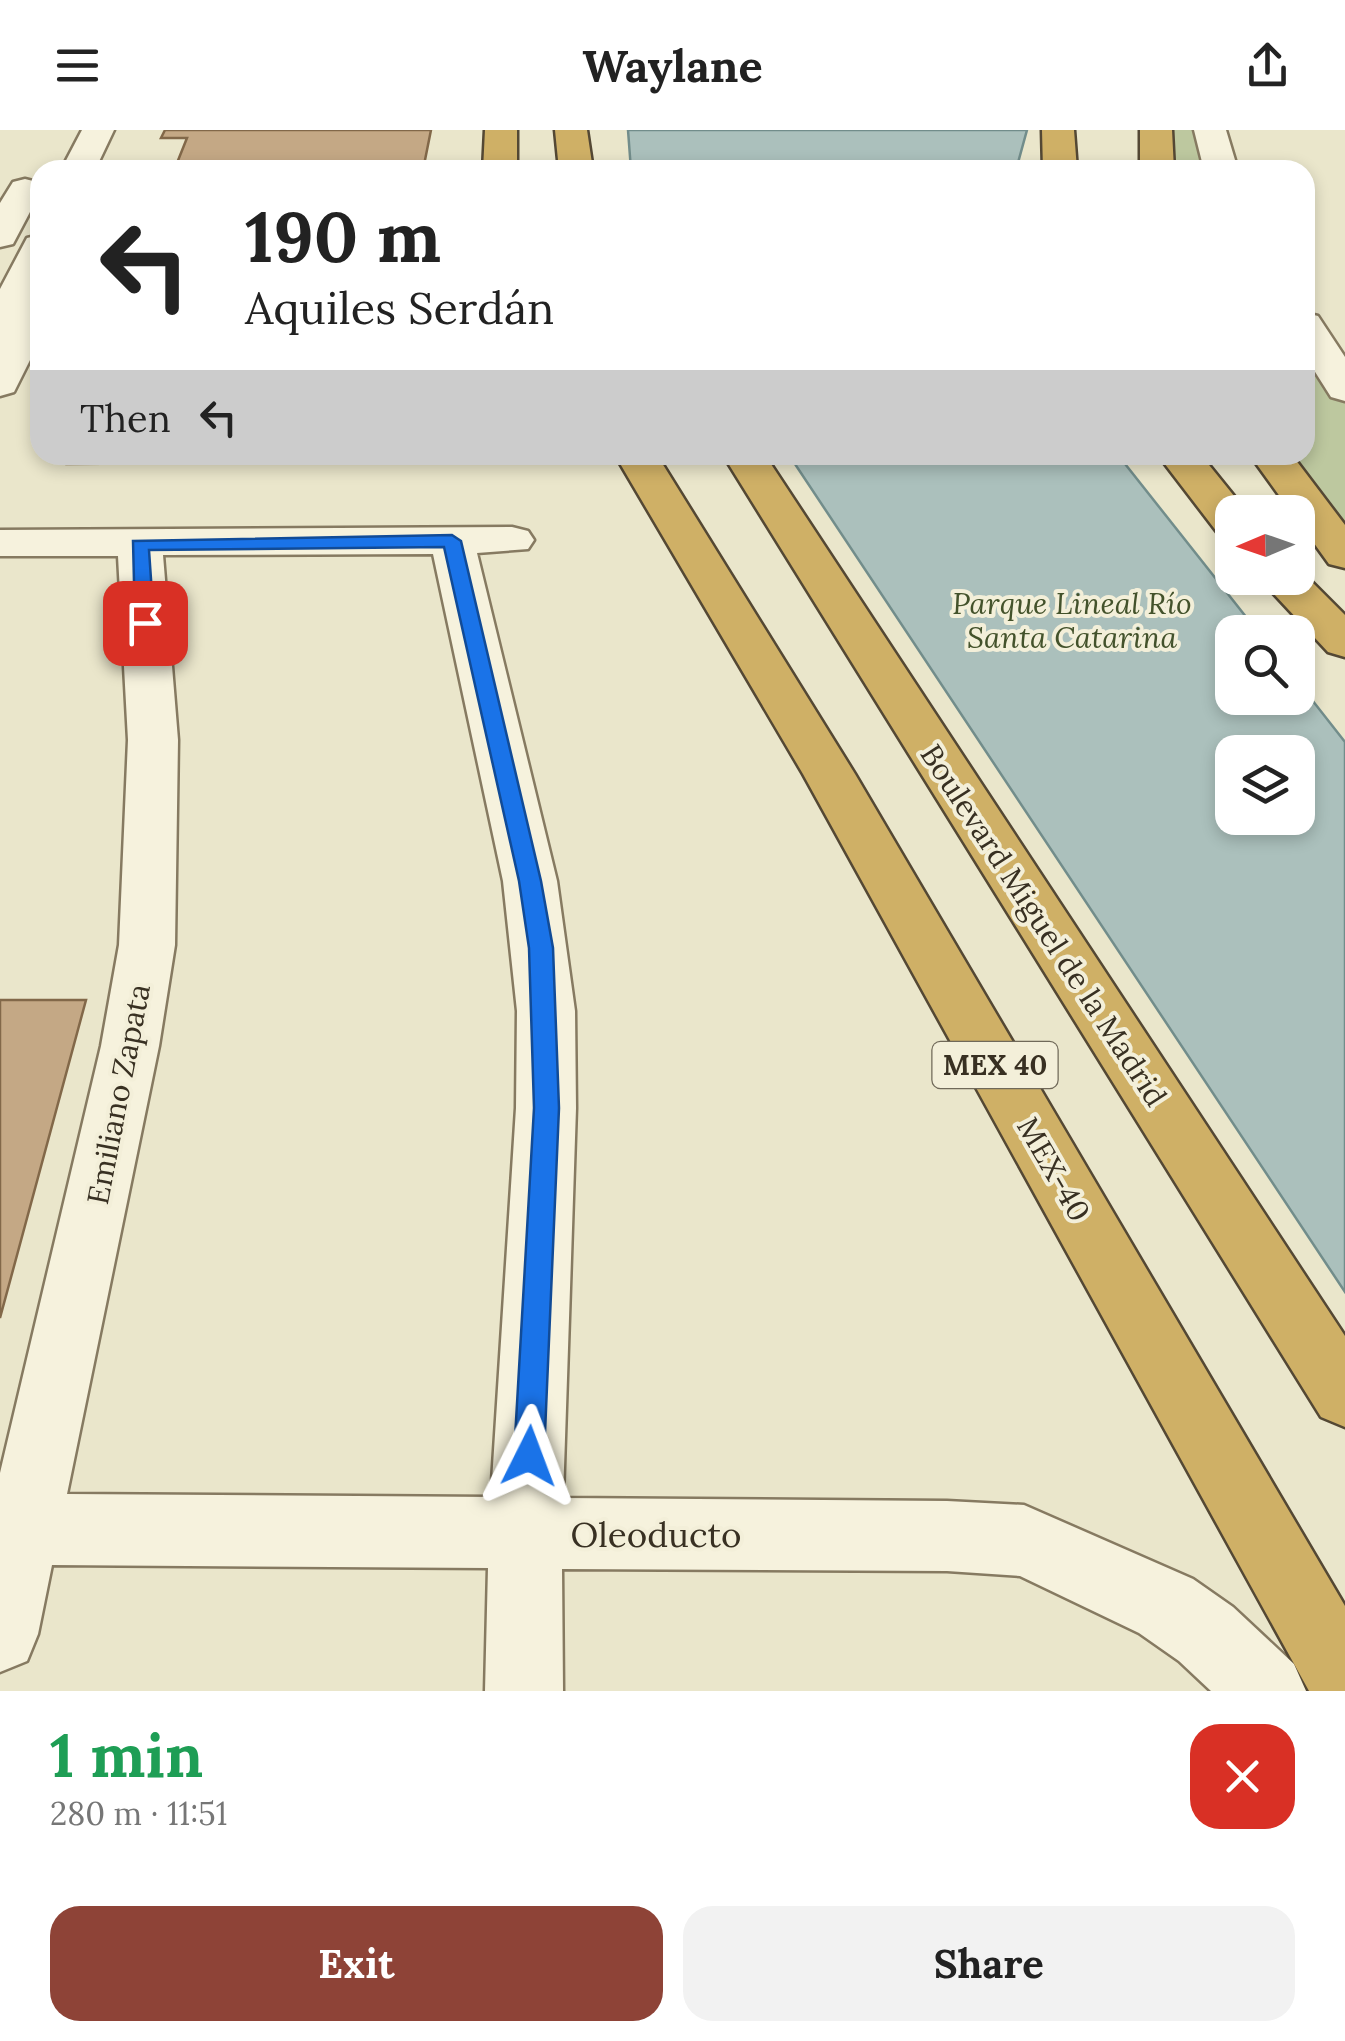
<!DOCTYPE html>
<html lang="en">
<head>
<meta charset="utf-8">
<style>
  :root { --surface:#fff; --page:#f2f2f2; --text:#222; --muted:#767676; --accent:#8e4337 }
  body { margin:0; font-family:Lora,serif; background:var(--page); color:var(--text); height:100vh; display:flex; flex-direction:column; font-size:38px; white-space:nowrap }
  * { box-sizing:border-box; margin:0 }
  p { font-size:32px; color:var(--muted) }
  .icon { flex:none; width:55px; height:55px; fill:none; stroke:currentColor; stroke-width:2; stroke-linecap:round; stroke-linejoin:round }
  .map { position:relative; height:1561px; overflow:hidden }
  .panel { display:flex; flex-direction:column; background:var(--surface); flex:1 }
  .panel>* { flex:none }
  .banner { position:absolute; left:30px; top:30px; width:1285px; height:305px; border-radius:30px; box-shadow:0 5px 15px #0003; background:#fff; color:var(--text); overflow:hidden }
  .needle { width:65px; rotate:268deg }
  .tools { position:absolute; left:1215px; top:365px; display:grid; gap:20px }
  .tools a { display:grid; place-items:center; width:100px; height:100px; border-radius:20px; background:var(--surface); box-shadow:0 5px 15px #0003; font-size:50px }
  .pin { position:absolute; display:grid; place-items:center; width:85px; height:85px; color:#fff; margin:-42px; border-radius:20px; box-shadow:0 5px 15px #0006 }
  .me { position:absolute; width:110px; margin:-55px; rotate:3deg; stroke-linejoin:round; filter:drop-shadow(0 0 8px #0008) }
  .turn { display:flex; align-items:center; gap:35px; height:210px; padding:0 50px; font-size:45px }
  .turn .icon { width:130px; height:130px; stroke-width:2.5 }
  .turn b { display:block; font-size:70px; line-height:85px }
  .then { display:flex; align-items:center; height:95px; padding:0 50px; background:#0003; gap:20px; font-size:38px }
  .round { display:grid; place-items:center; flex:none; width:105px; height:105px; border-radius:30px; background:var(--page) }
  .head { display:flex; align-items:center; justify-content:space-between; height:170px; padding:0 50px }
  h1 { font-size:60px; font-weight:700; line-height:75px; color:#1e9e55 }
  .cta { display:flex; gap:20px; margin-top:auto; padding:20px 50px }
  .cta a { flex:1; height:115px; border-radius:30px; background:var(--accent); color:#fff; font-size:40px; font-weight:700; line-height:115px; text-align:center }
  .cta a+a { background:var(--page); color:var(--text) }
  header { display:flex; justify-content:space-between; align-items:center; height:130px; padding:0 50px; background:var(--surface); font-size:45px; font-weight:700 }
  .map>svg:first-child { display:block }
</style>
</head>
<body>
<header><svg class="icon" aria-label="menu" viewBox="0 0 24 24"><path d="M4 6h16M4 12h16M4 18h16"/></svg>Waylane<svg class="icon" aria-label="share" viewBox="0 0 24 24"><path d="M12 15V3M7 8l5-5 5 5M5 13v7h14v-7"/></svg></header>
<div class="map">
<svg width="1345" height="1561" viewBox="0 0 1345 1561">
  <rect width="100%" height="100%" fill="#eae6cb"/>
  <!-- green -->
  <path fill="#bdc89f" d="M 1156,0 L 1210,0 L 1221,40 L 1157,40 Z
    M 1305,194 L 1345,259 L 1345,425 L 1271,325 L 1305,325 Z"/>
  <!-- water -->
  <path fill="#abc0bc" stroke="#728d8b" stroke-width="2.5" fill-rule="evenodd" d="M 628,0 L 1027,0 L 1016,40 L 631,40 Z
    M 789,325 L 1118,325 L 1258,502 L 1232,502 L 1232,568 L 1298,568 L 1298,552 L 1345,612 L 1345,1162 ZM 1232,622 L 1298,622 L 1298,688 L 1232,688 Z"/>
  <!-- building -->
  <path fill="#c4a885" stroke="#826849" stroke-width="2.5" d="M 165,0 L 431,0 L 423,40 L 148,40 L 150,34 L 177,33 L 187,8 L 161,8 Z
    M 70,325 L 501,325 L 504,331 L 67,334 Z
    M 0,870 L 86,870 L 0,1188 Z"/>
  <g fill="none" stroke-linecap="round" stroke-linejoin="round">
    <!-- minor casing -->
    <g stroke="#867a61" stroke-width="5">
      <path id="minor" d="M 82,0 L 114,0 L 95,40 L 61,40 Z
        M 1194,0 L 1226,0 L 1238,40 L 1204,40 Z
        M 25,49 L 37,52 L 40,63 L 13,114 L 0,117 L 0,73 L 13,52 Z
        M 40,105 L 40,210 L 14,262 L 0,266 L 0,159 L 27,108 Z
        M 1305,183 L 1318,186 L 1345,227 L 1345,271 L 1331,267 L 1305,226 Z
        M 512,397 L 528,401 L 534,410 L 528,419 L 477,423 L 557,751 L 575,881 L 576,978 L 563,1368 L 947,1371 L 1024,1375 L 1193,1449 L 1233,1477 L 1294,1534 L 1306,1561 L 1211,1561 L 1179,1531 L 1139,1503 L 1020,1446 L 947,1441 L 562,1439 L 563,1561 L 485,1561 L 488,1438 L 52,1435 L 38,1504 L 27,1531 L 0,1542 L 0,1343 L 101,916 L 119,815 L 128,610 L 118,426 L 0,426 L 0,400 ZM 433,424 L 503,751 L 517,881 L 516,978 L 491,1367 L 67,1364 L 159,916 L 175,815 L 178,610 L 163,425 Z"/>
    </g>
    <!-- highway casing -->
    <g stroke="#544834" stroke-width="5">
      <path id="highway" d="M 485,0 L 517,0 L 517,40 L 483,40 Z
        M 555,0 L 587,0 L 593,40 L 559,40 Z
        M 1042,0 L 1074,0 L 1077,40 L 1043,40 Z
        M 1140,0 L 1172,0 L 1174,40 L 1140,40 Z
        M 615,325 L 657,325 L 855,644 L 1345,1476 L 1345,1561 L 1309,1561 L 803,644 Z
        M 723,325 L 765,325 L 1345,1206 L 1345,1297 L 1321,1287 Z
        M 1158,325 L 1201,325 L 1247,382 L 1232,382 L 1232,406 L 1217,402 Z
        M 1250,325 L 1292,325 L 1345,395 L 1345,438 L 1329,434 L 1298,391 L 1298,382 L 1291,382 Z
        M 1298,438 L 1345,485 L 1345,527 L 1328,522 L 1259,448 L 1298,448 Z"/>
    </g>
    <!-- minor -->
    <use href="#minor" fill="#f6f2dd" fill-rule="evenodd"/>
    <!-- highway -->
    <use href="#highway" fill="#cfb066" fill-rule="evenodd"/>
  </g>
  <!-- route -->
  <path fill="#1a73e8" stroke="#114b97" stroke-width="2.5" d="M 452,405 L 461,411 L 541,751 L 553,818 L 559,978 L 544,1326 L 539,1335 L 529,1339 L 519,1335 L 514,1326 L 534,978 L 529,818 L 519,751 L 444,417 L 149,420 L 154,493 L 145,499 L 135,493 L 133,411 Z"/>
  <g text-anchor="middle" dominant-baseline="central" stroke-width="8" stroke-linejoin="round" paint-order="stroke">
    <!-- shield labels -->
    <rect fill="#f3efd9" stroke="#706959" stroke-width="2.5" x="932.5" y="912" width="125" height="46" rx="8"/>
    <g font-size="28" font-weight="bold" fill="#383022">
      <text x="995" y="935">MEX 40</text>
    </g>
    <!-- park labels -->
    <g font-size="30" font-style="italic" fill="#43522b" stroke="#f3efd9">
      <text x="1072" y="473">Parque Lineal Río<tspan x="1072" dy="34">Santa Catarina</tspan></text>
    </g>
    <!-- street labels -->
    <g font-size="30" fill="#383022" stroke="#f3efd9">
      <text transform="translate(1044 795) rotate(57)">Boulevard Miguel de la Madrid</text>
      <text transform="translate(118 964) rotate(-79)">Emiliano Zapata</text>
      <text transform="translate(1054 1039) rotate(60)">MEX-40</text>
    </g>
    <!-- near-street labels -->
    <g font-size="35" fill="#383022" stroke="#f3efd9">
      <text x="656" y="1404">Oleoducto</text>
    </g>
  </g>
</svg>
<div class="tools">
<a><svg class="needle" viewBox="-14 -14 28 28"><path d="M0-13l5 13h-10z" fill="#e53935"/><path d="M0 13l5-13h-10z" fill="#767676"/></svg></a>
<a><svg class="icon" aria-label="search" viewBox="0 0 24 24"><circle cx="10" cy="10" r="6"/><path d="M15 15l6 6"/></svg></a>
<a><svg class="icon" aria-label="layers" viewBox="0 0 24 24"><path d="M12 4l9 5-9 5-9-5zM3 14l9 5 9-5"/></svg></a>
</div>
<div class="pin" style="left:145px;top:493px;background:#d93025"><svg class="icon" aria-label="arrive" viewBox="0 0 24 24"><path d="M6 21V4h12l-3 4 3 4H6"/></svg></div>
<svg class="me" style="left:529px;top:1326px" viewBox="-20 -20 40 40"><path d="M0-17L14 15 0 8-14 15z" fill="#1a73e8" stroke="#fff" stroke-width="4"/></svg>
<div class="banner">
<div class="turn"><svg class="icon" aria-label="left" viewBox="0 0 24 24"><path d="M17 20v-9H6M10 6l-5 5 5 5"/></svg><div><b>190 m</b>Aquiles Serdán</div></div>
<div class="then">Then<svg class="icon" aria-label="left" viewBox="0 0 24 24"><path d="M17 20v-9H6M10 6l-5 5 5 5"/></svg></div>
</div>
</div>
<section class="panel">
<div class="head"><div><h1>1 min</h1><p>280 m · 11:51</p></div><a class="round" style="background:#d93025;color:#fff"><svg class="icon" aria-label="close" viewBox="0 0 24 24"><path d="M6 6l12 12M18 6L6 18"/></svg></a></div>
<div class="cta"><a>Exit</a><a>Share</a></div>
</section>
</body>
</html>
